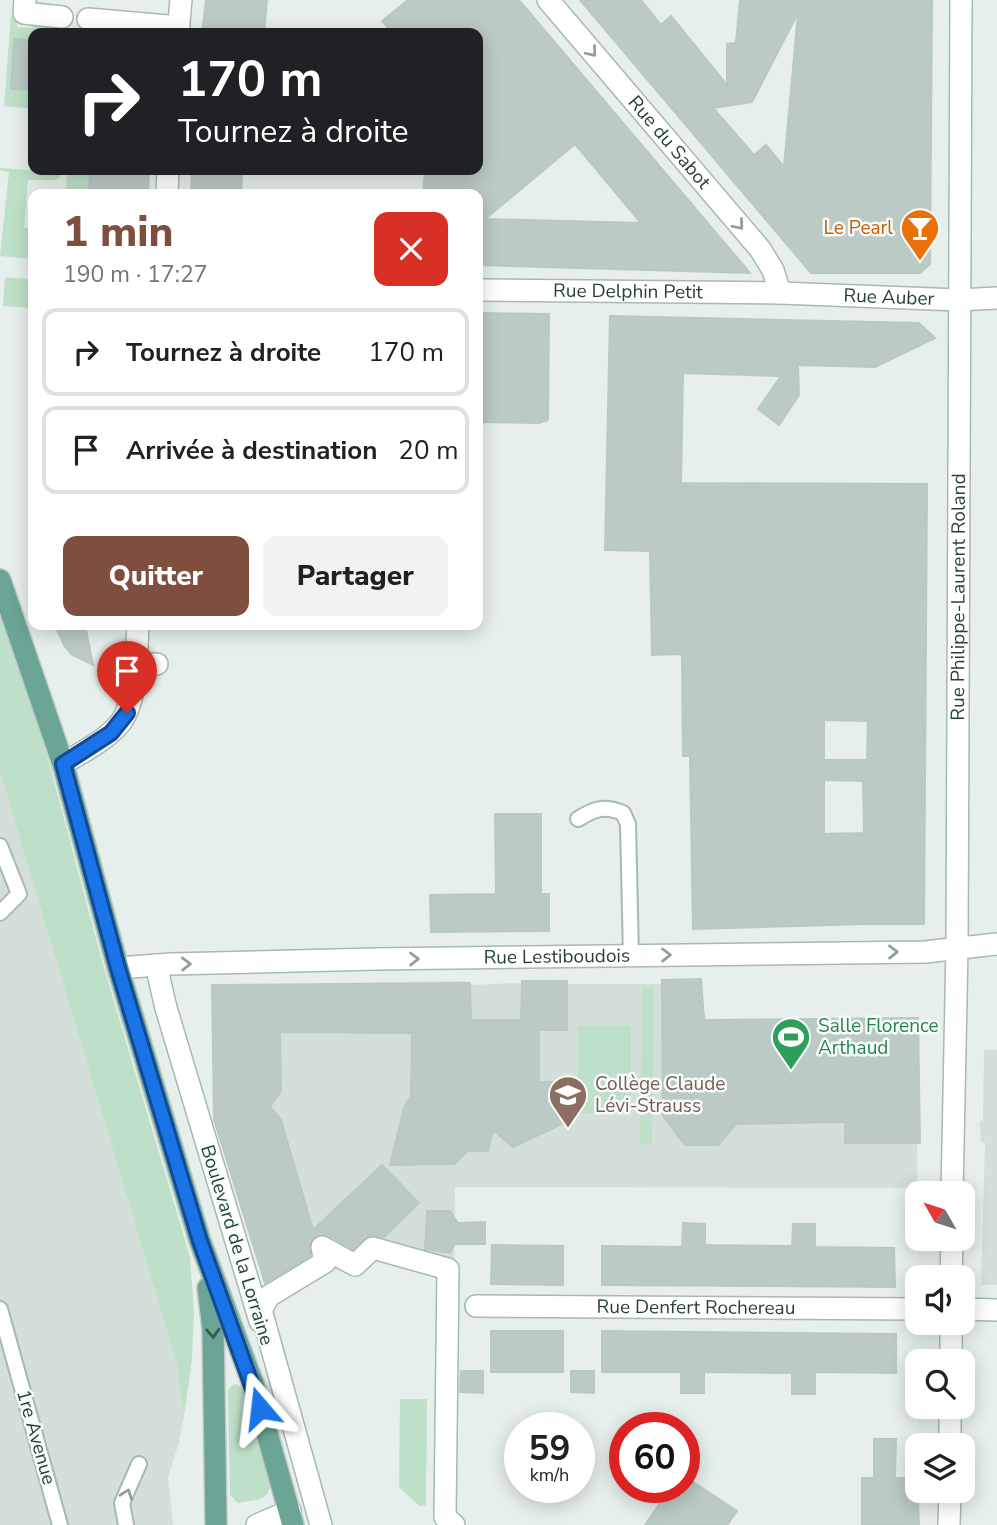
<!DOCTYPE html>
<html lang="fr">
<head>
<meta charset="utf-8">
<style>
  :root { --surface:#fff; --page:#f2f2f2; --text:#202124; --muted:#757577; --line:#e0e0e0; --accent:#7f4e3f }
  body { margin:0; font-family:"Nunito Sans",sans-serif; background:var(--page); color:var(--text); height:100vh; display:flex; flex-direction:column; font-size:26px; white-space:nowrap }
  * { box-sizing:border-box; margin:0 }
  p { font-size:23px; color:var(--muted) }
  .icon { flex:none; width:38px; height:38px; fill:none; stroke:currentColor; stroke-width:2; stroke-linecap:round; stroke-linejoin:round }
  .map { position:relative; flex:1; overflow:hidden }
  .sheet { position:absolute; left:28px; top:189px; width:455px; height:441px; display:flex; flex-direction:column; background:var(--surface); border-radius:14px; box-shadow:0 4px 18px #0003 }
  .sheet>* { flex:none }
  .guide { position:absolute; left:28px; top:28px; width:455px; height:147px; border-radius:14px; box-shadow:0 4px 18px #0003; background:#202124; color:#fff; overflow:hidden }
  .needle { width:46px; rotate:309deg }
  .buttons { position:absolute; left:905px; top:1181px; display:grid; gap:14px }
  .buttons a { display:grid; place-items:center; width:70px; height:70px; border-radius:14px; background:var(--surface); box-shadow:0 4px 18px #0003; font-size:35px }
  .speed { position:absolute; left:504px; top:1412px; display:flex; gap:14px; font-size:35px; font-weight:700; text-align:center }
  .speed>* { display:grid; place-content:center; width:91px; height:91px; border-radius:50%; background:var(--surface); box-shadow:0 4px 18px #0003; line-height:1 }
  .speed small { font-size:18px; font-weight:400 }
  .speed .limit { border:10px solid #d22; background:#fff; color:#111 }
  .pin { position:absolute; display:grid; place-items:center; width:60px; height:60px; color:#fff; margin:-72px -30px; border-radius:50% 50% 50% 0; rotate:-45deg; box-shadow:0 0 7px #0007 }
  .pin .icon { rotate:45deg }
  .me { position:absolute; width:77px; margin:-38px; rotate:343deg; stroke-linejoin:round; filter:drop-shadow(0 0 5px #0008) }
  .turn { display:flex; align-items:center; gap:24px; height:147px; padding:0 35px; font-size:32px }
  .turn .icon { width:91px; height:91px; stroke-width:2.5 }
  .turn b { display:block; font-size:49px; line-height:60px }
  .round { display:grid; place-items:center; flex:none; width:74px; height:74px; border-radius:14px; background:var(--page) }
  .overview { display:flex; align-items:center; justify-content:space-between; height:119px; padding:0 35px }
  h1 { font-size:42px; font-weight:800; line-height:52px; color:var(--accent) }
  .cta { display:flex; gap:14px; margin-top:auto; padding:14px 35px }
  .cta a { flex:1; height:80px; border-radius:14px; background:var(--accent); color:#fff; font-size:28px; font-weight:800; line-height:80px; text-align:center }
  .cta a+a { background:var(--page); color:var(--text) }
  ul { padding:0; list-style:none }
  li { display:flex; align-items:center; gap:21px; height:88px; margin:0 14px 10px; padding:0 21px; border:4px solid var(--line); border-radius:14px }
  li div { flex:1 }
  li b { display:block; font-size:26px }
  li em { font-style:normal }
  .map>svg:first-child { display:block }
</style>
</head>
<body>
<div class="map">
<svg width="997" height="1525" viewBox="0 0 997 1525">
  <rect width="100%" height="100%" fill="#e6efeb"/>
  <!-- built -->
  <path fill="#d4dfda" d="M 0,772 L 177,1365 L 184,1416 L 179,1442 L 168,1478 L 173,1525 L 0,1525 Z
    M 698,979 L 706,1020 L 917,1019 L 920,1138 L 917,1143 L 918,1188 L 455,1187 L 454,1270 L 374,1248 L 325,1260 L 269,1296 L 214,1119 L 212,987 L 216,985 L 466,981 L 471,985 L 564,981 L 567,984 L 661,984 L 664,980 Z
    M 984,1050 L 997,1050 L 997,1285 L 981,1285 L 985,1143 L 981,1142 L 980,1121 L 983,1121 Z"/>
  <!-- green -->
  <path fill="#bfe0c8" d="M 11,16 L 16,18 L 17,27 L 31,28 L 35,24 L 62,23 L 61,33 L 33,33 L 33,41 L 14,39 L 11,88 L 33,90 L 33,109 L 4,106 Z
    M 0,168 L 58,172 L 61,170 L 60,177 L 55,180 L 28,180 L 24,228 L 33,229 L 33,259 L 0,256 L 9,172 L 0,170 Z
    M 67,170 L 90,170 L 90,174 L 104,176 L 103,194 L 66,194 Z
    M 33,276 L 33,308 L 3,306 L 5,277 L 28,279 Z
    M 0,609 L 43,740 L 102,961 L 190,1257 L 194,1312 L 192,1359 L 184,1416 L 177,1365 L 0,772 Z
    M 642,987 L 654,987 L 652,1144 L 640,1144 Z
    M 578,1026 L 631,1026 L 631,1113 L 578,1113 Z
    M 235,1384 L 241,1387 L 271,1485 L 267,1495 L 260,1499 L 238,1503 L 230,1495 L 228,1393 L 229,1388 Z
    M 400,1399 L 427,1399 L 426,1505 L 419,1506 L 399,1487 Z"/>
  <!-- building -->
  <path fill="#bbcac4" stroke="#b8c9c2" stroke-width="2" fill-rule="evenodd" d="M 206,0 L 267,0 L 264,33 L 202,33 Z
    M 408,0 L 519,0 L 750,273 L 478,265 L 478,194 L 423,194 L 425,170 L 478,170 L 478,33 L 393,33 L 382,21 ZM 575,144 L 641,223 L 485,219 Z
    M 580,0 L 641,0 L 661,25 L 671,16 L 727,85 L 727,44 L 736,43 L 740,0 L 932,0 L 930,264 L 920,273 L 811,273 ZM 798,13 L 784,167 L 766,145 L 754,155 L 713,108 L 752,102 Z
    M 14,39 L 33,41 L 33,90 L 11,89 Z
    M 90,170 L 149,170 L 148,194 L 89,194 Z
    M 192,170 L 224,170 L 242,173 L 241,194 L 191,194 Z
    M 478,313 L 549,314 L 548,420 L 539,423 L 478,422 Z
    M 610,316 L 919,323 L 935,338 L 875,367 L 798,365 L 799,395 L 779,425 L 758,409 L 781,376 L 683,373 L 681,483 L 927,484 L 924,924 L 865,924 L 693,929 L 690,756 L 683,756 L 682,654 L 652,655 L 650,551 L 605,550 ZM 824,720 L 868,721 L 867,760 L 824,760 ZM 824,780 L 863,781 L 864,833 L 824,834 Z
    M 55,625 L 85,625 L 93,665 L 71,654 L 64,645 Z
    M 495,814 L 541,814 L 541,894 L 549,894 L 549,931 L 431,932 L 430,895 L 496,894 Z
    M 701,979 L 704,1020 L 918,1018 L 920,1143 L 845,1143 L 845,1122 L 736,1124 L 718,1145 L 685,1145 L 663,1116 L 662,980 Z
    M 522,981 L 567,981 L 567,1030 L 539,1030 L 539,1082 L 568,1082 L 568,1121 L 513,1147 L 493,1130 L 488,1151 L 467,1151 L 454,1164 L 390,1165 L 404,1108 L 411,1096 L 412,1033 L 280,1032 L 281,1091 L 270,1106 L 281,1120 L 313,1230 L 382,1165 L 419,1203 L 384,1237 L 369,1236 L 353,1249 L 328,1235 L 315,1236 L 310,1243 L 310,1256 L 265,1283 L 214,1119 L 212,985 L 470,983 L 471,1020 L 521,1020 Z
    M 427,1211 L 450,1211 L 458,1223 L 485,1222 L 485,1244 L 455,1244 L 450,1253 L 425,1249 Z
    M 683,1223 L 705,1224 L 705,1245 L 792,1246 L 793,1224 L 815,1224 L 815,1247 L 894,1248 L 895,1287 L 602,1285 L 602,1246 L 682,1247 Z
    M 492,1245 L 563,1246 L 563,1285 L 491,1284 Z
    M 491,1331 L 563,1331 L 563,1372 L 491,1372 Z
    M 602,1331 L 896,1334 L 896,1373 L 815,1372 L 815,1394 L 792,1394 L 792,1373 L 704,1372 L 704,1393 L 681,1393 L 681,1372 L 602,1372 Z
    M 461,1371 L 483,1371 L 483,1393 L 460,1392 Z
    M 571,1371 L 594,1371 L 594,1393 L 571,1392 Z
    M 874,1439 L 896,1439 L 895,1478 L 917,1478 L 919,1525 L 862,1525 L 862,1478 L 874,1478 Z
    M 687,1478 L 737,1511 L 727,1525 L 645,1525 L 670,1488 L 684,1488 Z"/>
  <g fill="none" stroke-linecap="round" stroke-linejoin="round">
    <!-- service casing -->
    <g stroke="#a8b8b2" stroke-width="18">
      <path id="service" d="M 578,819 C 594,809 604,805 623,813 L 628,824 L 631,956
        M 0,846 L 19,894 L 0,913
        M 0,1309 L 60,1525
        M 126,1525 L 122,1503 L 139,1464"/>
    </g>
    <!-- pedestrian casing -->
    <g stroke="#a8b8b2" stroke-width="24">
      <path id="pedestrian" d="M 25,0 L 24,13 L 62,17
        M 88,19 L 179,27
        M 156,965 L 166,1008 L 260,1321
        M 321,1525 L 261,1310 L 269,1296 L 325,1262 L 322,1247 L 355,1265 L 373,1248 L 448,1269 L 445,1517 L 454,1525"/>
    </g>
    <!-- minor casing -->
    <g stroke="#a8b8b2" stroke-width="24">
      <g id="minor">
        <path id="s1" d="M 548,0 L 760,249 L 773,270 L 780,293"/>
        <path d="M 178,33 L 181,0"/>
        <path d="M 167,194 L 168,170"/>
        <path id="s2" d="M 478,290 L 780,293 L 959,300 L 997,298"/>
        <path d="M 136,665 L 157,664"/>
        <path d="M 63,764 C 82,752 107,740 121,722 C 138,699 136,653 138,625"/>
        <path id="s3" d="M 118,968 L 171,964 L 375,959 L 925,952 L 997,944"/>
        <path id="s4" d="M 952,1194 L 957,948 L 961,0"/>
        <path d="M 951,1278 L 952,1239"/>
        <path id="s5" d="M 476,1306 L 917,1309"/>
        <path d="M 962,1309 L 997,1310"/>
        <path d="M 951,1362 L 951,1323"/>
        <path d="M 950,1446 L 950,1407"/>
        <path d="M 949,1525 L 950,1491"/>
      </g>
    </g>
    <!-- secondary casing -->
    <g stroke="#a4bbb3" stroke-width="24">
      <path id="secondary" d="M 257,1525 L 290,1511"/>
    </g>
    <!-- primary casing -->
    <g stroke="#c2cac8" stroke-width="24">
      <path id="primary" d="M 0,580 L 63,764 L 118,968 L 200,1241 L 253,1384 L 293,1525
        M 208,1288 L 213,1329 L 216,1525"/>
    </g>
    <!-- service -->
    <use href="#service" stroke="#fff" stroke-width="14"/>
    <!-- pedestrian -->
    <use href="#pedestrian" stroke="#fff" stroke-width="21"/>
    <!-- minor -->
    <use href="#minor" stroke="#fff" stroke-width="21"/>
    <!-- secondary -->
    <use href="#secondary" stroke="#fff" stroke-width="21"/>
    <!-- primary -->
    <use href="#primary" stroke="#6aa596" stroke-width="21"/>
  </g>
  <!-- one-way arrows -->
  <defs><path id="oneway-chevron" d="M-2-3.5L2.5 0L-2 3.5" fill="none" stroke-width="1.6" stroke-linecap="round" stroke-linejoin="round" transform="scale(1.75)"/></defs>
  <g stroke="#92a09c">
    <use href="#oneway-chevron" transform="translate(592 52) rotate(50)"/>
    <use href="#oneway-chevron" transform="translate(739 225) rotate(50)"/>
    <use href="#oneway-chevron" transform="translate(893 952) rotate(-1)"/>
    <use href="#oneway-chevron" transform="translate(666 955) rotate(-1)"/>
    <use href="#oneway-chevron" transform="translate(414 959) rotate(-1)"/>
    <use href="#oneway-chevron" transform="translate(186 964) rotate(-1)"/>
    <use href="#oneway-chevron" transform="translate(127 1494) rotate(-70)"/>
  </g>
  <use stroke="#365b51" href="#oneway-chevron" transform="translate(213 1333) rotate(87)"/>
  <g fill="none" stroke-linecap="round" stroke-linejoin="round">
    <!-- route casing -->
    <g stroke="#114b97" stroke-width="18">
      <path id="route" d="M 127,713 L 111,733 L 63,764 L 118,968 L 200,1241 L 260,1408"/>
    </g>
    <!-- route -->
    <use href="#route" stroke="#1a73e8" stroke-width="12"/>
  </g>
  <!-- icons -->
  <defs>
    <g id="bar-pin" transform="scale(2.0125)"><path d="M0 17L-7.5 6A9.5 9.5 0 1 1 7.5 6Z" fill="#e8710a" stroke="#f7fbf9"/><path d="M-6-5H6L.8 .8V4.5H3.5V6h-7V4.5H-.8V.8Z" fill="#fff"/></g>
    <g id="stadium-pin" transform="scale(2.0125)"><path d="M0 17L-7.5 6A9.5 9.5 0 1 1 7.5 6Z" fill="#2e9e5b" stroke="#f7fbf9"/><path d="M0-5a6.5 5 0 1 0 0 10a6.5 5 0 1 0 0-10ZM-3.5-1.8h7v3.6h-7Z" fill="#fff"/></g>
    <g id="school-pin" transform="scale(2.0125)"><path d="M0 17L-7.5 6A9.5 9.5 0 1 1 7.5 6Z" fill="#8d6e63" stroke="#f7fbf9"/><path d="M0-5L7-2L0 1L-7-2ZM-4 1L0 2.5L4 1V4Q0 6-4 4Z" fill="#fff"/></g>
  </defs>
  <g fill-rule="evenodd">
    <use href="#bar-pin" x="920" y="228"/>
    <use href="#stadium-pin" x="791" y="1037"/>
    <use href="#school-pin" x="568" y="1095"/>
  </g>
  <g text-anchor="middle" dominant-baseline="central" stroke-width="5" stroke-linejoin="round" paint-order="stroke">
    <!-- street labels -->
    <g font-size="19" fill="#24423a" stroke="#f7fbf9">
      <text stroke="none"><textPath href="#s1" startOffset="187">Rue du Sabot</textPath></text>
      <text stroke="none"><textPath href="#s2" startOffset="150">Rue Delphin Petit</textPath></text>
      <text stroke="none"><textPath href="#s2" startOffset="411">Rue Auber</textPath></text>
      <text stroke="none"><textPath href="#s4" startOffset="597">Rue Philippe-Laurent Roland</textPath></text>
      <text stroke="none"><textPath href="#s3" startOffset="439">Rue Lestiboudois</textPath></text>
      <text transform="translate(237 1245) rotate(73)">Boulevard de la Lorraine</text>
      <text stroke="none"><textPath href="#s5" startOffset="220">Rue Denfert Rochereau</textPath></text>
      <text transform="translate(36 1437) rotate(74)">1re Avenue</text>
    </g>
    <!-- food labels -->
    <g font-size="19" fill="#c56008" stroke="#f7fbf9" text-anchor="end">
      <text x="893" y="228">Le Pearl</text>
    </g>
    <!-- leisure labels -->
    <g font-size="19" fill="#27864d" stroke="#f7fbf9" text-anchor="start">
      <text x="818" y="1026">Salle Florence<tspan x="818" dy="22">Arthaud</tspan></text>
    </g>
    <!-- education labels -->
    <g font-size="19" fill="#785e54" stroke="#f7fbf9" text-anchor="start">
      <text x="595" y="1084">Collège Claude<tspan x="595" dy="22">Lévi-Strauss</tspan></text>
    </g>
  </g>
</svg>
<div class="buttons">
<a><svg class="needle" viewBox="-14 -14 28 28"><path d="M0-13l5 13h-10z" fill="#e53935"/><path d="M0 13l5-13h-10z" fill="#757577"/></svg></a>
<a><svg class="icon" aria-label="sound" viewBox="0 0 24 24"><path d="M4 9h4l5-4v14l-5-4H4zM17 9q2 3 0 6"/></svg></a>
<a><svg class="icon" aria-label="search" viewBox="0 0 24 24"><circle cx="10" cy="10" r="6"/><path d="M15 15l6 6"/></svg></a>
<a><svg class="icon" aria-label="layers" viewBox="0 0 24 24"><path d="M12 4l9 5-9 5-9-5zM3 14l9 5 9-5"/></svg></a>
</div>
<div class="speed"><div>59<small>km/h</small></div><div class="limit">60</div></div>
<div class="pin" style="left:127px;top:713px;background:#d93025"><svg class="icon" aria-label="arrive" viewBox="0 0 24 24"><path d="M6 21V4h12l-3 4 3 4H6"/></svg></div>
<svg class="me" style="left:260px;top:1408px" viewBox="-20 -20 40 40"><path d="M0-17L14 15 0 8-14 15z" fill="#1a73e8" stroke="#fff" stroke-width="4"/></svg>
<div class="guide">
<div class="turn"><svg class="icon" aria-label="right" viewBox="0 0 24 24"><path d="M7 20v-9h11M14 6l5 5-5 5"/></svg><div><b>170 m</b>Tournez à droite</div></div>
</div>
<section class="sheet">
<div class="overview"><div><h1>1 min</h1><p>190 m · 17:27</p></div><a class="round" style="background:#d93025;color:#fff"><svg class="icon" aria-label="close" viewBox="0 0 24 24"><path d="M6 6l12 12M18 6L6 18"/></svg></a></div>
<ul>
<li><svg class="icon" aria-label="right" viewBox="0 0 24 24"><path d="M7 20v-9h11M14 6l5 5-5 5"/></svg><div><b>Tournez à droite</b></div><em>170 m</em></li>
<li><svg class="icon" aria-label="arrive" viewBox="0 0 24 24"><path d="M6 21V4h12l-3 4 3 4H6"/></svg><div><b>Arrivée à destination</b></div><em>20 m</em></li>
</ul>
<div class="cta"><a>Quitter</a><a>Partager</a></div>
</section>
</div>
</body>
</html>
